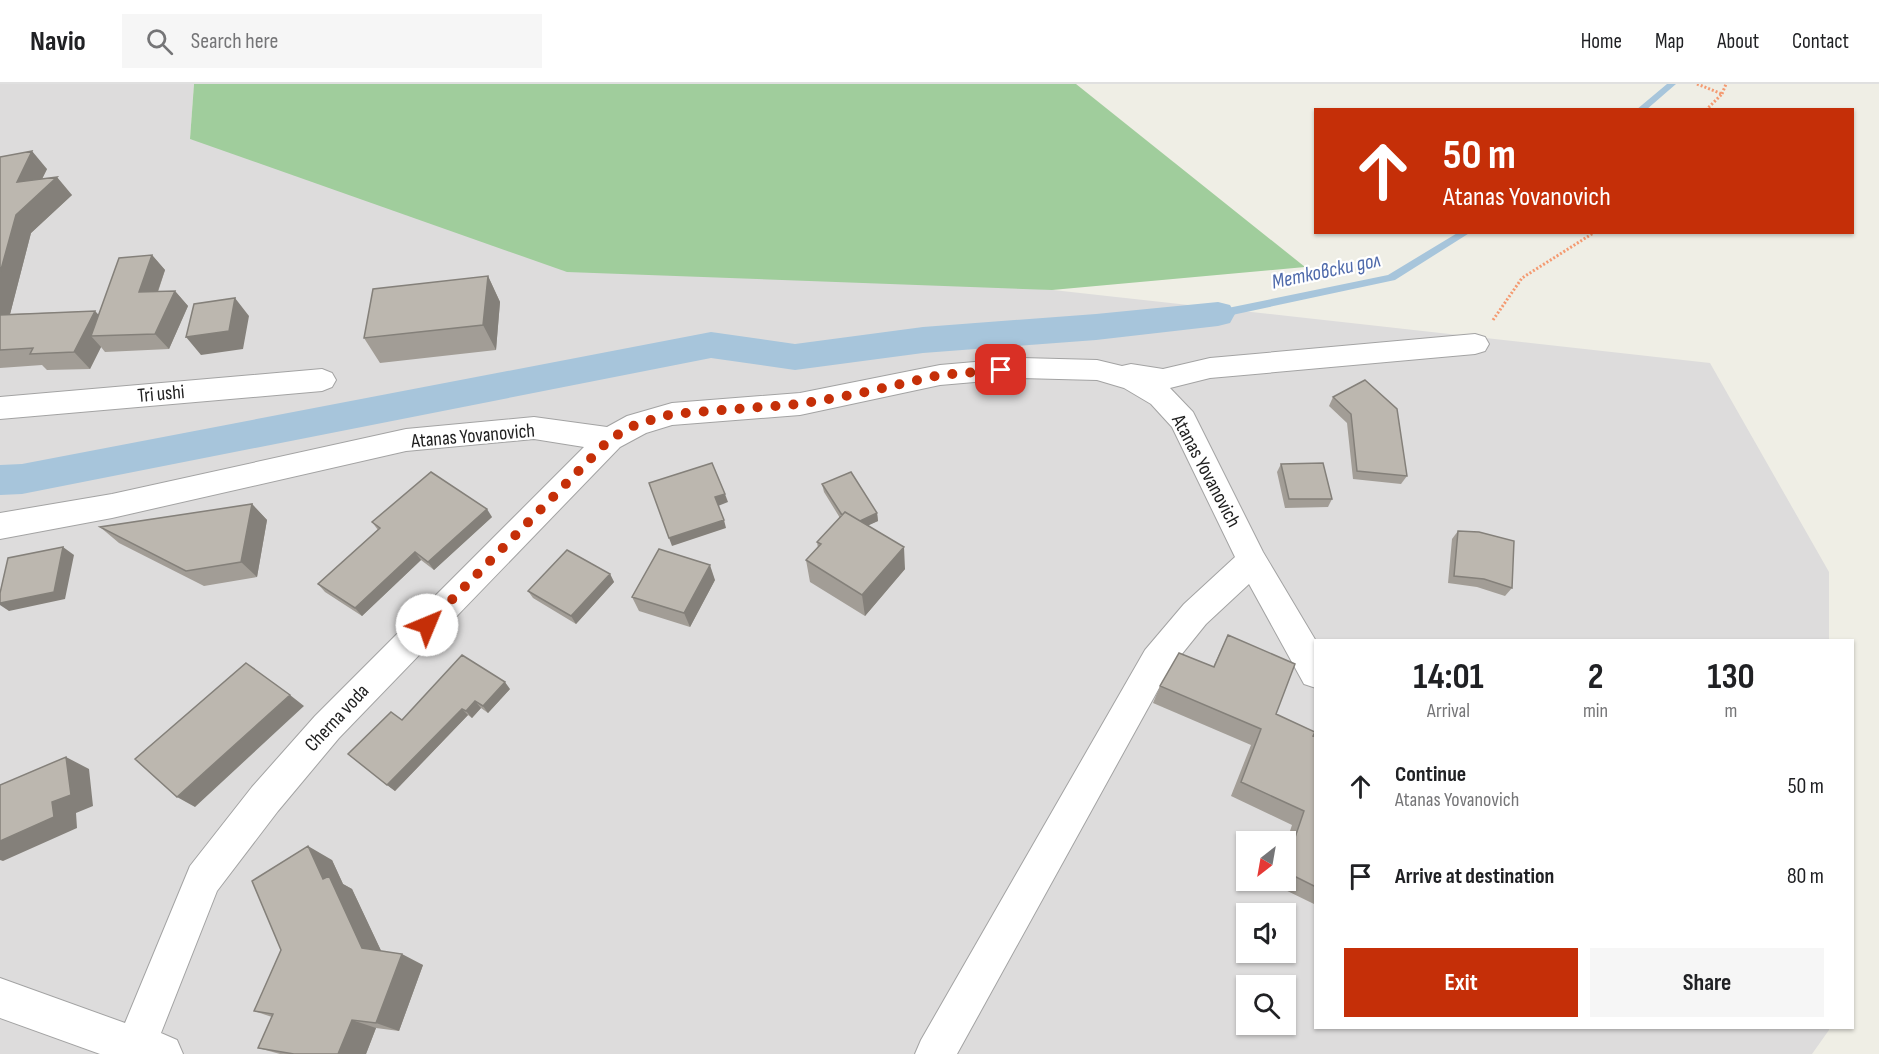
<!DOCTYPE html>
<html lang="en">
<head>
<meta charset="utf-8">
<style>
  :root { --surface:#fff; --page:#f6f6f6; --text:#202124; --muted:#757577; --line:#e0e0e0; --accent:#c52f08 }
  body { margin:0; font-family:"Sofia Sans Condensed",sans-serif; background:var(--page); color:var(--text); height:100vh; display:flex; flex-direction:column; font-size:22px; white-space:nowrap }
  * { box-sizing:border-box; margin:0 }
  p { font-size:20px; color:var(--muted) }
  .icon { flex:none; width:33px; height:33px; fill:none; stroke:currentColor; stroke-width:2; stroke-linecap:round; stroke-linejoin:round }
  .map { position:relative; flex:1; overflow:hidden }
  .drawer { position:absolute; left:1314px; top:555px; width:540px; height:390px; display:flex; flex-direction:column; background:var(--surface); border-radius:0px; box-shadow:0 2px 4px #0004 }
  .drawer>* { flex:none }
  .banner { position:absolute; left:1314px; top:24px; width:540px; height:126px; border-radius:0px; box-shadow:0 2px 4px #0004; background:#c52f08; color:#fff; overflow:hidden }
  .needle { width:39px; rotate:211deg }
  .tools { position:absolute; left:1236px; top:747px; display:grid; gap:12px }
  .tools a { display:grid; place-items:center; width:60px; height:60px; border-radius:0px; background:var(--surface); box-shadow:0 2px 4px #0004; font-size:30px }
  .pin { position:absolute; display:grid; place-items:center; width:51px; height:51px; color:#fff; margin:-26px; border-radius:12px; box-shadow:0 3px 9px #0006 }
  .me { position:absolute; width:66px; margin:-33px; rotate:45deg; stroke-linejoin:round; filter:drop-shadow(0 0 4px #0008) }
  .turn { display:flex; align-items:center; gap:21px; height:126px; padding:0 30px; font-size:27px }
  .turn .icon { width:78px; height:78px; stroke-width:2.5 }
  .turn b { display:block; font-size:42px; line-height:51px }
  .eta { display:flex; justify-content:space-evenly; align-items:center; height:102px; text-align:center }
  .eta b { font-size:36px; font-weight:700; line-height:42px }
  .primary-button { display:flex; gap:12px; margin-top:auto; padding:12px 30px }
  .primary-button a { flex:1; height:69px; border-radius:0px; background:var(--accent); color:#fff; font-size:24px; font-weight:700; line-height:69px; text-align:center }
  .primary-button a+a { background:var(--page); color:var(--text) }
  ul { padding:0; list-style:none }
  li { display:flex; align-items:center; gap:18px; height:90px; padding:0 30px }
  li div { flex:1 }
  li b { display:block; font-size:22px }
  li em { font-style:normal }
  header { display:flex; align-items:center; gap:36px; box-sizing:border-box; height:84px; padding:0 30px; background:var(--surface); border-bottom:2px solid var(--line) }
  header strong { font-size:28px }
  nav { display:flex; gap:33px; margin-inline-start:auto; font-size:21px }
  .search { width:420px; height:54px; background:var(--page); display:flex; align-items:center; gap:15px; box-sizing:border-box; padding:0 21px; border-radius:0px; color:var(--muted); font-size:22px }
  .map>svg:first-child { display:block }
</style>
</head>
<body>
<header>
<strong>Navio</strong>
<div class="search"><svg class="icon" aria-label="search" viewBox="0 0 24 24"><circle cx="10" cy="10" r="6"/><path d="M15 15l6 6"/></svg>Search here</div>
<nav><a>Home</a><a>Map</a><a>About</a><a>Contact</a></nav>
</header>
<div class="map">
<svg width="1879" height="970" viewBox="0 0 1879 970">
  <rect width="100%" height="100%" fill="#efeee5"/>
  <!-- residential -->
  <path fill="#dddcdc" fill-rule="evenodd" d="M 0,0 L 194,0 L 190,55 L 938,197 L 1053,206 L 1710,279 L 1829,488 L 1829,556 L 1316,556 L 1316,944 L 1829,944 L 1829,946 L 1812,970 L 0,970 ZM 1246,758 L 1286,758 L 1286,796 L 1246,796 ZM 1246,830 L 1286,830 L 1286,868 L 1246,868 ZM 1246,902 L 1286,902 L 1286,940 L 1246,940 Z"/>
  <!-- forest -->
  <path fill="#a0cd9c" d="M 194,0 L 1076,0 L 1305,183 L 1052,206 L 567,188 L 190,55 Z"/>
  <g fill="none" stroke-linecap="round" stroke-linejoin="round">
    <!-- stream -->
    <path fill="#a7c5db" fill-rule="evenodd" d="M 1667,0 L 1676,0 L 1646,26 L 1636,26 Z
      M 1459,148 L 1471,148 L 1395,196 L 1218,234 L 1213,230 L 1218,226 L 1388,191 Z"/>
    <!-- canal -->
    <path fill="#a7c5db" fill-rule="evenodd" d="M 1218,218 L 1230,221 L 1235,230 L 1230,239 L 1218,242 L 1096,256 L 923,269 L 795,286 L 711,274 L 22,410 L 0,411 L 0,381 L 22,380 L 711,248 L 795,260 L 923,243 L 1096,230 Z"/>
    <!-- minor casing -->
    <g stroke="#a3a3a3" stroke-width="2">
      <path id="minor" d="M 1475,250 L 1485,253 L 1489,260 L 1485,267 L 1475,270 L 1210,294 L 1170,304 L 1193,328 L 1263,468 L 1316,557 L 1316,604 L 1304,600 L 1249,500 L 1206,540 L 1169,586 L 957,970 L 915,970 L 921,956 L 1145,566 L 1184,520 L 1235,473 L 1172,343 L 1151,320 L 1124,304 L 1097,296 L 1021,294 L 940,301 L 800,331 L 672,341 L 646,349 L 620,363 L 339,654 L 278,727 L 217,807 L 161,949 L 177,956 L 183,970 L 100,970 L 0,934 L 0,894 L 125,939 L 190,782 L 252,703 L 315,632 L 584,363 L 534,355 L 406,367 L 112,434 L 0,455 L 0,429 L 112,410 L 406,345 L 534,333 L 607,343 L 627,332 L 672,319 L 800,309 L 940,281 L 1021,274 L 1097,276 L 1122,282 L 1131,280 L 1163,285 L 1210,274 Z
        M 322,285 L 332,289 L 336,296 L 332,303 L 322,307 L 0,335 L 0,313 Z"/>
    </g>
    <!-- path -->
    <path stroke="#f49a71" stroke-width="3" stroke-dasharray="2 2" stroke-linecap="butt" d="M 1697,0 L 1722,10 L 1706,26
      M 1722,10 L 1726,0
      M 1493,236 L 1522,194 L 1595,148"/>
    <!-- minor -->
    <use href="#minor" fill="#fff" fill-rule="evenodd"/>
  </g>
  <!-- wall -->
  <path fill="#a29d96" d="M 0,73 L 47,85 L 42,95 L 72,111 L 31,149 L 10,230 L 95,227 L 98,231 L 152,171 L 165,186 L 158,208 L 175,207 L 188,222 L 169,265 L 105,268 L 101,263 L 90,285 L 47,286 L 42,281 L 0,284 Z
    M 488,192 L 500,218 L 496,266 L 380,279 L 364,254 Z
    M 1365,296 L 1407,392 L 1401,400 L 1353,395 L 1347,339 L 1329,322 L 1333,313 Z
    M 1281,380 L 1332,415 L 1328,423 L 1285,424 L 1277,388 Z
    M 822,400 L 877,429 L 878,437 L 868,441 L 905,485 L 865,532 L 810,498 L 806,476 L 818,464 L 817,458 L 840,434 L 824,408 Z
    M 252,420 L 267,436 L 257,493 L 204,502 L 119,459 L 100,443 Z
    M 492,433 L 434,486 L 421,476 L 362,532 L 325,508 L 318,500 L 378,446 L 372,438 Z
    M 1458,447 L 1512,504 L 1505,512 L 1477,503 L 1448,499 L 1452,455 Z
    M 610,490 L 614,498 L 576,540 L 533,514 L 528,507 Z
    M 715,496 L 690,543 L 639,527 L 632,513 Z
    M 1228,551 L 1276,630 L 1316,653 L 1316,821 L 1271,799 L 1272,796 L 1286,796 L 1286,759 L 1292,741 L 1231,712 L 1251,661 L 1153,619 L 1160,602 L 1213,583 Z
    M 510,605 L 488,629 L 481,624 L 472,634 L 468,631 L 395,707 L 348,670 L 402,636 Z
    M 332,776 L 343,800 L 352,805 L 381,867 L 423,881 L 399,947 L 376,944 L 366,970 L 280,970 L 258,964 L 272,933 L 254,927 L 281,866 Z"/>
  <!-- shaded-wall -->
  <path fill="#84807a" d="M 32,67 L 47,85 L 32,115 L 17,98 Z
    M 57,93 L 72,111 L 31,149 L 5,250 L 0,245 L 0,189 L 16,131 Z
    M 152,171 L 165,186 L 152,224 L 139,208 Z
    M 488,192 L 500,218 L 496,266 L 483,241 Z
    M 175,207 L 188,222 L 169,265 L 155,250 Z
    M 235,214 L 249,232 L 243,265 L 201,271 L 186,253 Z
    M 95,227 L 111,244 L 91,252 L 101,263 L 90,285 L 74,268 Z
    M 725,410 L 728,418 L 718,422 L 715,413 Z
    M 252,420 L 267,436 L 257,493 L 241,478 Z
    M 487,425 L 492,433 L 434,486 L 428,478 Z
    M 877,429 L 878,437 L 850,450 L 849,442 Z
    M 724,436 L 726,444 L 672,462 L 669,454 Z
    M 63,463 L 74,471 L 65,515 L 9,527 L 0,521 L 0,519 Z
    M 904,463 L 905,485 L 865,532 L 862,511 Z
    M 415,468 L 421,476 L 362,532 L 355,524 Z
    M 710,481 L 715,496 L 690,543 L 684,529 Z
    M 610,490 L 614,498 L 576,540 L 571,532 Z
    M 505,598 L 510,605 L 488,629 L 483,622 Z
    M 290,611 L 304,622 L 195,723 L 177,713 Z
    M 475,617 L 481,624 L 472,634 L 466,627 Z
    M 462,625 L 468,631 L 395,707 L 387,701 Z
    M 66,673 L 89,685 L 93,722 L 76,729 L 77,744 L 3,777 L 0,776 L 0,757 L 52,718 Z
    M 308,762 L 332,776 L 343,800 L 352,805 L 385,875 L 362,864 L 323,795 Z
    M 402,870 L 423,881 L 399,947 L 376,939 Z
    M 352,936 L 376,944 L 366,970 L 338,970 Z"/>
  <!-- building -->
  <path fill="#bcb7af" stroke="#84807a" stroke-width="1.5" d="M 32,67 L 17,98 L 57,93 L 16,131 L 0,189 L 0,73 Z
    M 152,171 L 139,208 L 175,207 L 155,250 L 91,252 L 119,174 Z
    M 488,192 L 483,241 L 364,254 L 373,205 Z
    M 235,214 L 229,247 L 186,253 L 194,220 Z
    M 95,227 L 74,268 L 30,270 L 33,264 L 0,266 L 0,231 Z
    M 1365,296 L 1397,325 L 1407,392 L 1357,387 L 1351,330 L 1333,313 Z
    M 712,379 L 725,410 L 715,413 L 724,436 L 669,454 L 649,399 Z
    M 1323,379 L 1332,415 L 1289,415 L 1281,380 Z
    M 431,388 L 487,425 L 428,478 L 415,468 L 355,524 L 318,500 L 380,444 L 372,438 Z
    M 851,388 L 877,429 L 860,437 L 845,428 L 842,431 L 822,400 Z
    M 252,420 L 241,478 L 186,487 L 100,443 Z
    M 845,428 L 904,463 L 862,511 L 806,476 L 821,460 L 817,458 Z
    M 1458,447 L 1479,448 L 1514,457 L 1512,504 L 1484,495 L 1454,492 Z
    M 63,463 L 54,508 L 0,519 L 0,509 L 8,474 Z
    M 659,465 L 710,481 L 684,529 L 632,513 Z
    M 567,466 L 610,490 L 571,532 L 528,507 Z
    M 1228,551 L 1295,580 L 1276,630 L 1315,648 L 1313,652 L 1316,653 L 1316,803 L 1286,788 L 1286,780 L 1304,727 L 1241,698 L 1261,645 L 1160,602 L 1179,569 L 1214,583 Z
    M 462,571 L 505,598 L 483,622 L 475,617 L 466,627 L 462,625 L 387,701 L 348,670 L 391,628 L 402,636 Z
    M 246,579 L 290,611 L 177,713 L 135,675 Z
    M 66,673 L 71,711 L 52,718 L 54,733 L 0,757 L 0,701 Z
    M 308,762 L 323,795 L 329,792 L 362,864 L 402,870 L 376,939 L 352,936 L 338,970 L 294,970 L 258,964 L 273,930 L 254,927 L 281,866 L 252,797 Z"/>
  <g fill="none" stroke-linecap="round" stroke-linejoin="round">
    <!-- route -->
    <path stroke="#c52f08" stroke-width="10" stroke-dasharray="0 18" d="M 427,541 L 610,355 L 637,340 L 672,330 L 800,320 L 857,310 L 940,291 L 1001,286"/>
  </g>
  <g text-anchor="middle" dominant-baseline="central" stroke-width="4.5" stroke-linejoin="round" paint-order="stroke">
    <!-- street labels -->
    <g font-size="20" fill="#1f1f1f" stroke="#fff">
      <text transform="translate(161 310) rotate(-5)">Tri ushi</text>
      <text transform="translate(473 352) rotate(-5)">Atanas Yovanovich</text>
      <text transform="translate(1206 387) rotate(62)">Atanas Yovanovich</text>
      <text transform="translate(337 634) rotate(-47)">Cherna voda</text>
    </g>
    <!-- water labels -->
    <g font-size="21" font-style="italic" fill="#4f6aab" stroke="#fff">
      <text transform="translate(1326 187) rotate(-12)">Метковски дол</text>
    </g>
  </g>
</svg>
<div class="tools">
<a><svg class="needle" viewBox="-14 -14 28 28"><path d="M0-13l5 13h-10z" fill="#e53935"/><path d="M0 13l5-13h-10z" fill="#757577"/></svg></a>
<a><svg class="icon" aria-label="sound" viewBox="0 0 24 24"><path d="M4 9h4l5-4v14l-5-4H4zM17 9q2 3 0 6"/></svg></a>
<a><svg class="icon" aria-label="search" viewBox="0 0 24 24"><circle cx="10" cy="10" r="6"/><path d="M15 15l6 6"/></svg></a>
</div>
<div class="pin" style="left:1001px;top:286px;background:#d93025"><svg class="icon" aria-label="arrive" viewBox="0 0 24 24"><path d="M6 21V4h12l-3 4 3 4H6"/></svg></div>
<svg class="me" style="left:427px;top:541px" viewBox="-20 -20 40 40"><circle r="19" fill="#fff"/><path d="M0-13L10 11 0 6-10 11z" fill="#c52f08"/></svg>
<div class="banner">
<div class="turn"><svg class="icon" aria-label="ahead" viewBox="0 0 24 24"><path d="M12 20V5M6 11l6-6 6 6"/></svg><div><b>50 m</b>Atanas Yovanovich</div></div>
</div>
<section class="drawer">
<div class="eta">
<div><b>14:01</b><p>Arrival</p></div>
<div><b>2</b><p>min</p></div>
<div><b>130</b><p>m</p></div>
</div>
<ul>
<li><svg class="icon" aria-label="ahead" viewBox="0 0 24 24"><path d="M12 20V5M6 11l6-6 6 6"/></svg><div><b>Continue</b><p>Atanas Yovanovich</p></div><em>50 m</em></li>
<li><svg class="icon" aria-label="arrive" viewBox="0 0 24 24"><path d="M6 21V4h12l-3 4 3 4H6"/></svg><div><b>Arrive at destination</b></div><em>80 m</em></li>
</ul>
<div class="primary-button"><a>Exit</a><a>Share</a></div>
</section>
</div>
</body>
</html>
